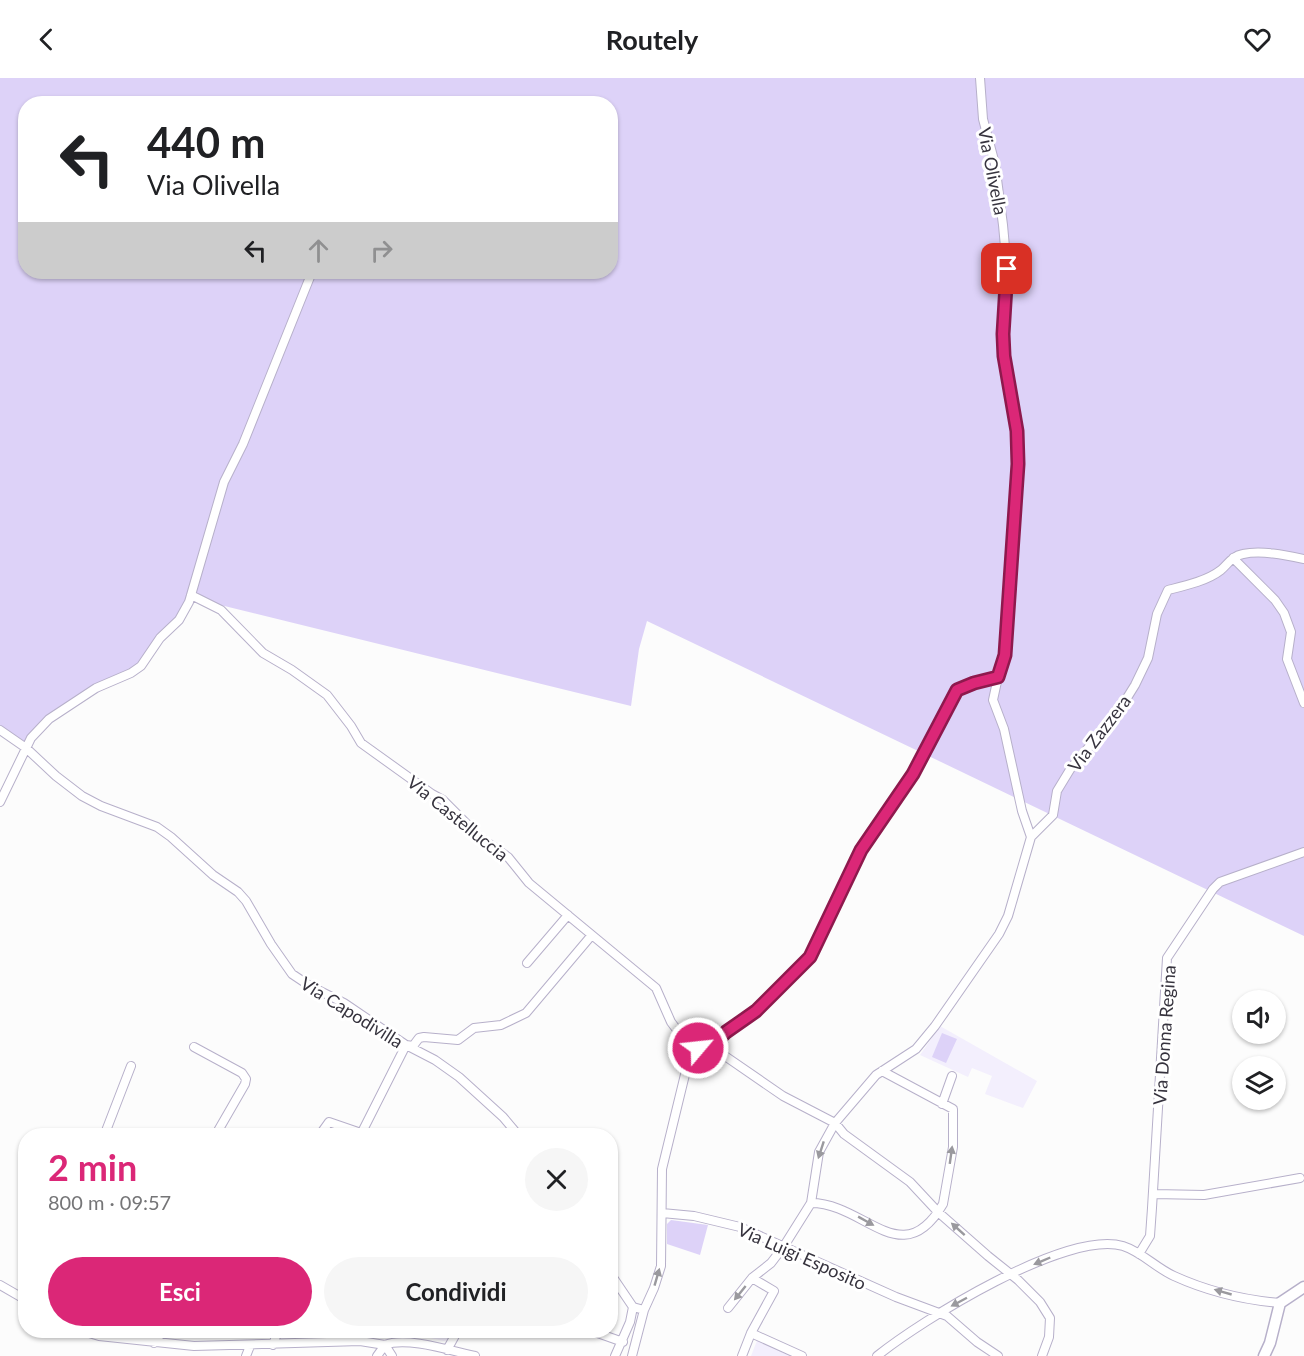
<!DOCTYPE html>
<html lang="it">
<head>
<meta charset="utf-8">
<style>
  :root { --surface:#fff; --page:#f6f6f6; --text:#202124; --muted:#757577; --accent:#db2777 }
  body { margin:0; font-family:Lato,sans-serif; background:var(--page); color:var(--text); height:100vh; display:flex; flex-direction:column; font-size:22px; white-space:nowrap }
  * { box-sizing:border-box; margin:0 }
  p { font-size:20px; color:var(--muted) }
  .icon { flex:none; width:33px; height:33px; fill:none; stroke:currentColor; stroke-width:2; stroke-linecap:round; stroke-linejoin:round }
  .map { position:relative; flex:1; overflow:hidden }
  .details { position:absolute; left:18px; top:1050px; width:600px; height:210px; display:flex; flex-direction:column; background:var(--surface); border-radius:24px; box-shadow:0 2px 4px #0004 }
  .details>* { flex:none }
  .banner { position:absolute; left:18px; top:18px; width:600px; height:183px; border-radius:24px; box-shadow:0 2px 4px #0004; background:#fff; color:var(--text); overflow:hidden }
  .tools { position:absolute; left:1232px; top:912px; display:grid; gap:12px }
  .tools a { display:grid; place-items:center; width:54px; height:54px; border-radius:50%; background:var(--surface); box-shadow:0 2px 4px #0004; font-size:30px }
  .pin { position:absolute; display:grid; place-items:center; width:51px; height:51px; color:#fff; margin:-26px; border-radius:12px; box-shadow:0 3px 9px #0006 }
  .me { position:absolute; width:66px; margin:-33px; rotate:62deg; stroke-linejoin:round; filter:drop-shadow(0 0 4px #0008) }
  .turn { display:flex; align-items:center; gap:21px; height:126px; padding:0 30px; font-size:27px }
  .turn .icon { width:78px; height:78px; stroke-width:2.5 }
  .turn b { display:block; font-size:42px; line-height:51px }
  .lanes { display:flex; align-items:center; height:57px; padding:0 30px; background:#0003; justify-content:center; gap:30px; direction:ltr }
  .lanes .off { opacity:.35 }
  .round { display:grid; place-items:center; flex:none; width:63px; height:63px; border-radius:32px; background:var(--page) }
  .summary { display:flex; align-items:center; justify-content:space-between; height:102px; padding:0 30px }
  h1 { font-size:36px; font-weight:700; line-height:45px; color:var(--accent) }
  .primary-button { display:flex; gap:12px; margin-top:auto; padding:12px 30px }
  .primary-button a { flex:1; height:69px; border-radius:36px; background:var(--accent); color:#fff; font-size:24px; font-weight:700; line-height:69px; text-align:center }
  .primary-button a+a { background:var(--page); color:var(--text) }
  header { display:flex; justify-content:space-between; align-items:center; height:78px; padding:0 30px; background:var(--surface); font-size:27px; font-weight:700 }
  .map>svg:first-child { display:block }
</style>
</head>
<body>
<header><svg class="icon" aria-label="back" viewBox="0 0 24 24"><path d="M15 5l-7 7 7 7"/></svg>Routely<svg class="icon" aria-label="heart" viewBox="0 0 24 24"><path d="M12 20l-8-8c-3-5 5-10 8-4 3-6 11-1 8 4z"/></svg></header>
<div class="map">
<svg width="1304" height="1278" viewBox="0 0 1304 1278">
  <rect width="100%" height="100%" fill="#fcfcfc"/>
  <!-- built -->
  <path fill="#f3effd" d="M 940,948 L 1037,1003 L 1023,1030 L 985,1016 L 992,998 L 972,990 L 968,999 L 920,977 Z
    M 396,1252 L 453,1253 L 447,1262 L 444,1263 Z
    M 758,1260 L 798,1278 L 751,1278 Z"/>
  <!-- green -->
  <path fill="#ddd2f8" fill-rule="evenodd" d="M 0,0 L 1304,0 L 1304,858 L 647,543 L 639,571 L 631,628 L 200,522 L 194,523 L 187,535 L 130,596 L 90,619 L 54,642 L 22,671 L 0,656 ZM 26,26 L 610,26 L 610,194 L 26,194 Z
    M 942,955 L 957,961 L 946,985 L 932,979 Z
    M 671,1142 L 708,1147 L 700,1177 L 667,1166 L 667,1146 Z"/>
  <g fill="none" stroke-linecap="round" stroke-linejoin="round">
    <!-- street casing -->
    <g stroke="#b7b0ca" stroke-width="10">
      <path id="street" d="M 1233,480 L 1275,522 L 1284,535 L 1291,554 L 1287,581 L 1304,625
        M 191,517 L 221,532 L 263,575 L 292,592 L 327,617 L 351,648 L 361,665 L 432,716 L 443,722 L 481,760 L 508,779 L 529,805 L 656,910 L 671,944 L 686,964
        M 998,599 L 993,622 L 1004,651 L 1022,733 L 1031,759
        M 0,652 L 26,670 L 56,698 L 82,718 L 101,728 L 157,749 L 171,759 L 213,797 L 238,814 L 246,823 L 271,866 L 292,896 L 310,908 L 344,925 L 406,967 L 435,982 L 459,999 L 503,1039 L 519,1058
        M 0,724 L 31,660 L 49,641 L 96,610 L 131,595 L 141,588 L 160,560 L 179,542 L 189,524 L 224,404 L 243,366 L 312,194
        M 1031,759 L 1053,737 L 1057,713 L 1071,690 L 1117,636 L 1135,607 L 1148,580 L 1157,536 L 1168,512 C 1184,508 1207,503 1221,492 C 1228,486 1232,478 1243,476 C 1261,472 1285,477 1304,481
        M 527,885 L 568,837
        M684 969a7 7 0 1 1 14 0a7 7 0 1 1-14 0Z
        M 709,967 L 756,933 L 810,879 L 861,772 L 913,696 L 957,612 L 974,605 L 998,599 L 1006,577 L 1018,400 L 1017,353 L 1004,278 L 1007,191 L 1003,147 L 995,86 L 983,41 L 980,0
        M 698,968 L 709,967 L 783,1018 L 835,1045 L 844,1056 L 910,1104 L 938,1134 L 988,1178 L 1018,1202 L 1040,1224 L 1050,1240 L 1049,1259 L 1042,1278
        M 194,969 L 242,995 L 246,1001 L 245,1006 L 215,1058
        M 942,1026 L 952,998
        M 104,1058 L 131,988
        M 319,1058 L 329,1044 L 361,1055
        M 360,1058 L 406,967 L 413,968 L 419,960 L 424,959 L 458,962 L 474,950 L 501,947 L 526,935 L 591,858
        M 1154,1116 L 1204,1117 L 1300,1100
        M 811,1125 C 865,1125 902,1196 943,1126 L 953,1069 L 953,1031 L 882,993
        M 662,1135 L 694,1138 L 740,1149 L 896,1219 L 947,1238 L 977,1264 L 998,1278
        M 1139,1176 L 1150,1158 L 1152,1130 L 1167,880 L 1213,811 L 1220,804 L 1304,774
        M 610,1195 L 633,1229
        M 0,1207 L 26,1222
        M 728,1230 L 752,1200 L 771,1185 L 784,1168 L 811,1125 L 819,1074 L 835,1045 L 876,997 L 916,971 L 935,948 L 999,856 L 1008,838 L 1031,759
        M 644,1232 L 654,1210 L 661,1188 L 662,1091 L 690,976
        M 79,1252 L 99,1258 L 194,1268 L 360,1263 L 385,1267
        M 589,1252 L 623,1264
        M 751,1255 L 802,1278
        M 154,1265 L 164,1252
        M 273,1267 L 278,1252
        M 385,1267 C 406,1258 452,1273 475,1278
        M 385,1267 L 392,1278
        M 447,1272 L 458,1252
        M 246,1278 L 250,1268
        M 377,1278 L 385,1267
        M 615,1278 L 630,1244 L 633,1229 L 644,1232 L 632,1278
        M 742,1278 L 751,1255 L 774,1213 L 752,1200
        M 877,1278 C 922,1242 1066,1152 1123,1168 C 1142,1174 1156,1190 1174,1198 C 1207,1213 1244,1222 1280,1225"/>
    </g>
    <!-- secondary casing -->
    <g stroke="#b7b0ca" stroke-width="13">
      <path id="secondary" d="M 1264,1278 L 1270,1265 L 1280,1225 L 1304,1209"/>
    </g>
    <!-- street -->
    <use href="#street" stroke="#fff" stroke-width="8"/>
    <!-- secondary -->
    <use href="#secondary" stroke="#fff" stroke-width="10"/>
  </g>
  <!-- one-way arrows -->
  <defs><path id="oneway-solid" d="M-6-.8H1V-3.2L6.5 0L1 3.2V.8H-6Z" transform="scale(1.5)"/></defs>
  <g fill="#9a999e">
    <use href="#oneway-solid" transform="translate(821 1072) rotate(108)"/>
    <use href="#oneway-solid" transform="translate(951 1077) rotate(-82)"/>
    <use href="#oneway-solid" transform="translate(866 1143) rotate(29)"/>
    <use href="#oneway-solid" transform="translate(958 1151) rotate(-138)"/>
    <use href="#oneway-solid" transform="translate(1042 1183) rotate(157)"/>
    <use href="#oneway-solid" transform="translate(657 1199) rotate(-74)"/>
    <use href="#oneway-solid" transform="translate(1223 1214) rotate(-164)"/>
    <use href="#oneway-solid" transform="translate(740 1215) rotate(129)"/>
    <use href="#oneway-solid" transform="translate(959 1224) rotate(152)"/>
  </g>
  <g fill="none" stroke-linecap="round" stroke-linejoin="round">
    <!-- route casing -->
    <g stroke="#8e194d" stroke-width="15">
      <path id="route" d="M 698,970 L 698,968 L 709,967 L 715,965 L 726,954 L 756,933 L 810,879 L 861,772 L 913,696 L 957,612 L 974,605 L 998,599 L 1005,577 L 1018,386 L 1017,353 L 1004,278 L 1003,256 L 1007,191"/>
    </g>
    <!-- route -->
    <use href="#route" stroke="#db2777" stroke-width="10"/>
  </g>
  <g text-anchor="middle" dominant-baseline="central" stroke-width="6" stroke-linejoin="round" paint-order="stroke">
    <!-- street labels -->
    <g font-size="18" fill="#36333e" stroke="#fff">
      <text transform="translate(993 93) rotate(79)">Via Olivella</text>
      <text transform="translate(1099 655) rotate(-53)">Via Zazzera</text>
      <text transform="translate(458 740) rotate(39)">Via Castelluccia</text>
      <text transform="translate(352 934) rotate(32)">Via Capodivilla</text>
      <text transform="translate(1164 957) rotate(-86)">Via Donna Regina</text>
      <text transform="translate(802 1178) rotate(24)">Via Luigi Esposito</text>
    </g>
  </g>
</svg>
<div class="tools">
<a><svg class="icon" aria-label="sound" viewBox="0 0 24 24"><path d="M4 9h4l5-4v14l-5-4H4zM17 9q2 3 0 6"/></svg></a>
<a><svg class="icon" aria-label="layers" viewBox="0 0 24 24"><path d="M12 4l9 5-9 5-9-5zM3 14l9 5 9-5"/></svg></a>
</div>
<div class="pin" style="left:1007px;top:191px;background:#d93025"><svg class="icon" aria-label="arrive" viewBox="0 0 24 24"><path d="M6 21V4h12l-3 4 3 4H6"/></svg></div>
<svg class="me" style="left:698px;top:970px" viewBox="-20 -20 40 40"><circle r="17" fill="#db2777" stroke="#fff" stroke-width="3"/><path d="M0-11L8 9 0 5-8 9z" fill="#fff"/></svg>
<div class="banner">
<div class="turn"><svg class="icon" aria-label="left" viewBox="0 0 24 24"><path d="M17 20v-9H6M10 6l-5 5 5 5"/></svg><div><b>440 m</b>Via Olivella</div></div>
<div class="lanes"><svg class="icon" aria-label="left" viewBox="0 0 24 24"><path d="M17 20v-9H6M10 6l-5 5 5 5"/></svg><svg class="icon off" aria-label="ahead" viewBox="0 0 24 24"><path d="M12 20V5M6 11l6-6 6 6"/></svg><svg class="icon off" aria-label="right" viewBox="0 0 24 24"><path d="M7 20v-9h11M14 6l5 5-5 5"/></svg></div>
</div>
<section class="details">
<div class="summary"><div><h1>2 min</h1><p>800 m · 09:57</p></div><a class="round"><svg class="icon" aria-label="close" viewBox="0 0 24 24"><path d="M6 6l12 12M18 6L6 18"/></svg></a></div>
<div class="primary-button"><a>Esci</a><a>Condividi</a></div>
</section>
</div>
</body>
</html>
